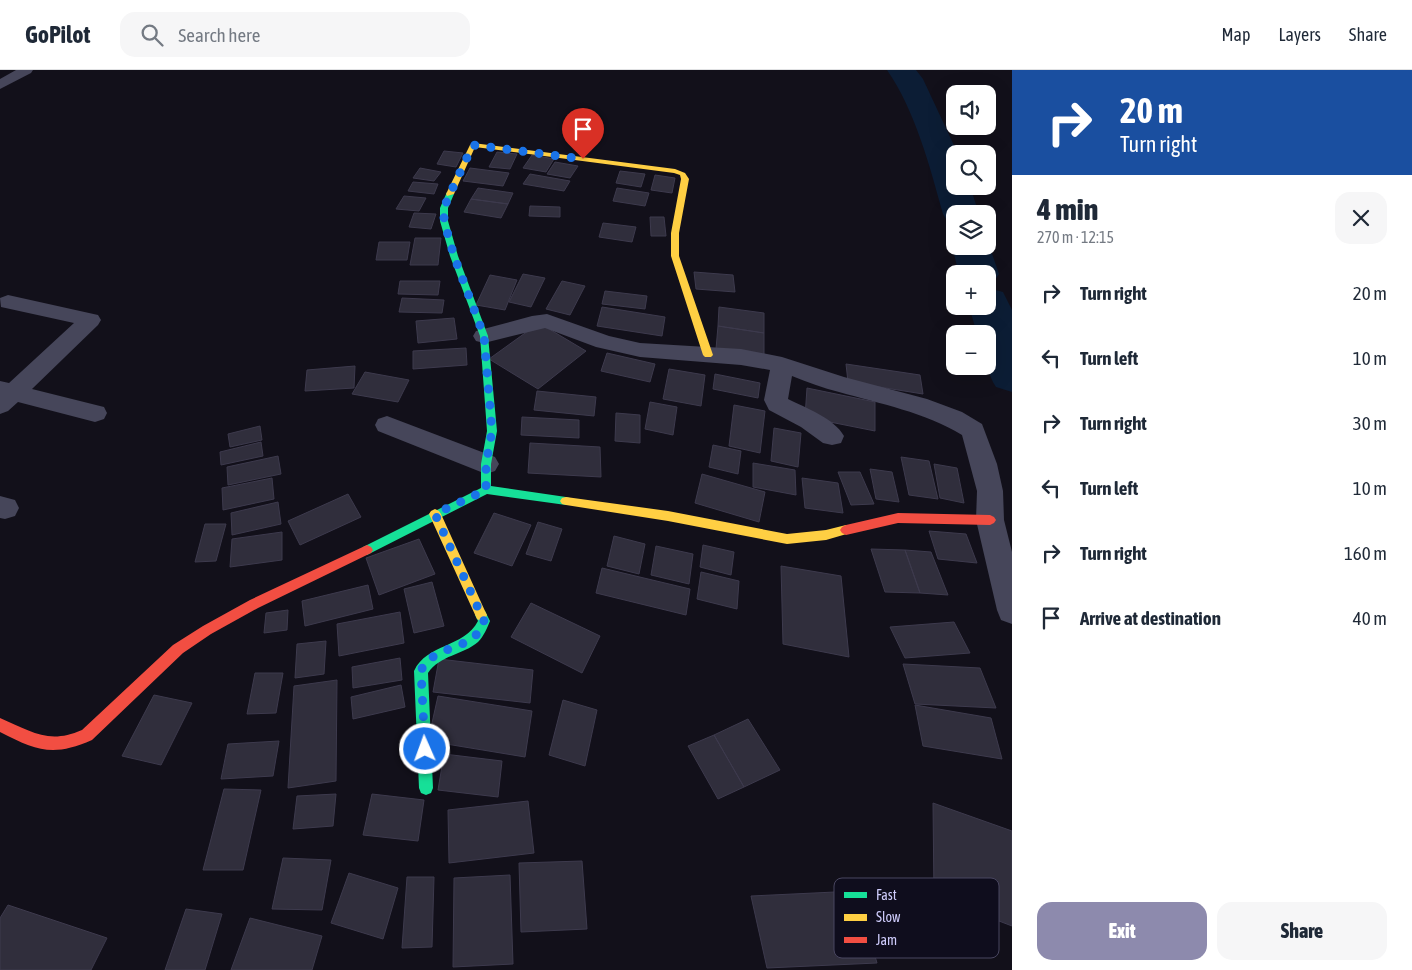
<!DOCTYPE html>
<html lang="en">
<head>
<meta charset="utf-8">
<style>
  :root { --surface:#fff; --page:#f6f6f7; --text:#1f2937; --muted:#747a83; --line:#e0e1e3; --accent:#8d8aad }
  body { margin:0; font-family:"Asap Condensed",sans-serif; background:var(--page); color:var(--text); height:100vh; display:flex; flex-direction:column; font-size:19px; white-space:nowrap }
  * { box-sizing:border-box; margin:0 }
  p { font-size:16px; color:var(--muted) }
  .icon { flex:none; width:28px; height:28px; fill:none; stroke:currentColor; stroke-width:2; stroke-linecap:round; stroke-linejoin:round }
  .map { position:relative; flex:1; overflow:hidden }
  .sheet { display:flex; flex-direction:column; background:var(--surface); width:400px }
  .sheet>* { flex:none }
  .hud { background:#1a4fa0; color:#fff; overflow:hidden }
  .tools { position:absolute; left:946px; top:15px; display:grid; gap:10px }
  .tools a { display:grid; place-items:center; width:50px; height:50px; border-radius:10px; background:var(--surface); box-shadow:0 5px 20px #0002; font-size:25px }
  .pin { position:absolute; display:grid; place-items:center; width:42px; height:42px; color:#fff; margin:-51px -21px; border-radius:50% 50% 50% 0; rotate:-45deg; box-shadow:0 0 5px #0007 }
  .pin .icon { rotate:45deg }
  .me { position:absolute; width:55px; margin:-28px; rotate:358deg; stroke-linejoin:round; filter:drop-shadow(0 0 4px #0008) }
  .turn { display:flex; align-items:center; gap:18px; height:105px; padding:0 25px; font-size:22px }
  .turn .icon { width:65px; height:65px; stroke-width:2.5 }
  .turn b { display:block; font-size:35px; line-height:42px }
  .round { display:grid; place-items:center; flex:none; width:52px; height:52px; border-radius:15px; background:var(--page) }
  .head { display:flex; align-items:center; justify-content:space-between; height:85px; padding:0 25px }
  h1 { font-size:30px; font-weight:800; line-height:38px }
  .action { display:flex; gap:10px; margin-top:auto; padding:10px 25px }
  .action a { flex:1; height:58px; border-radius:15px; background:var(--accent); color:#fff; font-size:20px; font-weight:800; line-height:58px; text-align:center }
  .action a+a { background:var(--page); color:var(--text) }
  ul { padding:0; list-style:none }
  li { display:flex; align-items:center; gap:15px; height:65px; padding:0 25px }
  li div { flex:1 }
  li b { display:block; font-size:19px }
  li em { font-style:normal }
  header { display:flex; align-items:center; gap:30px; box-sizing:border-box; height:70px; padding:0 25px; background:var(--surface); border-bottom:1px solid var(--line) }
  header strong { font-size:24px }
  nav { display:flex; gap:28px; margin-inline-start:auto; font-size:18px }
  .search { width:350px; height:45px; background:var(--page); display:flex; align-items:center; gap:12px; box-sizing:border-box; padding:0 18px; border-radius:15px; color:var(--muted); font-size:19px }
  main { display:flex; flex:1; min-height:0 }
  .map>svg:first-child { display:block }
</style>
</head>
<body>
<header>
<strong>GoPilot</strong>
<div class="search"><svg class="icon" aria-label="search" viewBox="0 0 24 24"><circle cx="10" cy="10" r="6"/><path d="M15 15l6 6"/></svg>Search here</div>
<nav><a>Map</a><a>Layers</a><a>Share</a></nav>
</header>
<main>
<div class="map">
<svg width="1012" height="900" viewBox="0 0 1012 900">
  <rect width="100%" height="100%" fill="#12101a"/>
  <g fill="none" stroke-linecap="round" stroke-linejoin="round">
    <!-- river -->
    <path fill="#0c1d35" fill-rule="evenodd" d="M 887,0 L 916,0 L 923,9 L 958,84 L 955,84 L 955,116 L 970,116 L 979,144 L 955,144 L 955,153 L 948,152 L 943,144 C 930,97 915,40 887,0 Z
      M 955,171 L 955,176 L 988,176 L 988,172 L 999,204 L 993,213 L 988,214 L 988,204 L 959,204 L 952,176 Z
      M 988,218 L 1003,222 L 1012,240 L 1012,322 L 996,317 C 984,298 988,286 988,264 L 977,264 L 969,236 L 988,236 Z"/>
  </g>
  <!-- building -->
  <path fill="#302e3c" stroke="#3d3a4d" d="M 444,81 L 463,83 L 456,97 L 437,94 Z
    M 497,82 L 517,84 L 510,99 L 489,97 Z
    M 532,85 L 554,89 L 546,102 L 523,98 Z
    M 555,92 L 578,96 L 570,108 L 547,104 Z
    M 420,98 L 441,102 L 434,111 L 413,108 Z
    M 470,98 L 509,103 L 503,116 L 463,111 Z
    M 620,101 L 645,104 L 641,117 L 616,113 Z
    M 530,104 L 570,111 L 564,121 L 523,114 Z
    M 655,105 L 675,108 L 672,123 L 651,120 Z
    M 413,112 L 438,114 L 434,124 L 408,121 Z
    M 478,118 L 513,123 L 508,134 L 471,129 Z
    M 617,118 L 649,123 L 645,136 L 613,131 Z
    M 404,126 L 426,128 L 419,141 L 396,139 Z
    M 471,129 L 508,134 L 501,148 L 464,142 Z
    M 530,136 L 560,137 L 560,147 L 529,146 Z
    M 414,143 L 436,144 L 431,159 L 409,157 Z
    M 650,147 L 664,147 L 666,166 L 651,166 Z
    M 603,153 L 636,157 L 632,172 L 599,167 Z
    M 415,168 L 441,168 L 438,195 L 410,195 Z
    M 379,172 L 410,172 L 407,190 L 376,190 Z
    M 694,202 L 733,205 L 735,222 L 696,219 Z
    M 523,204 L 545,208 L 531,237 L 509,232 Z
    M 490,205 L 517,210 L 505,240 L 476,235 Z
    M 400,211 L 440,211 L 438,225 L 398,224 Z
    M 562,211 L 585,216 L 570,245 L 546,239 Z
    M 605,221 L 647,226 L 645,239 L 602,234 Z
    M 402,228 L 444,230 L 442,243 L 399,242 Z
    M 602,237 L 665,247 L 662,266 L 597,256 Z
    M 719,237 L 764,243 L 764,263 L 718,256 Z
    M 454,248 L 457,269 L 418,273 L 416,251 Z
    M 539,253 L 586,281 L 538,319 L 489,289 Z
    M 718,256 L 764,263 L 764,286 L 716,279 Z
    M 466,278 L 467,295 L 413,299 L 413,281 Z
    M 607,283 L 655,294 L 650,312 L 601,301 Z
    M 846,294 L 920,305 L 923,324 L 848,312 Z
    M 355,296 L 354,318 L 305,321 L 307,300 Z
    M 669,299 L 705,305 L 701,336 L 663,329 Z
    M 365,302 L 409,310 L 398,332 L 352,324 Z
    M 715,304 L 760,313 L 758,328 L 713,319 Z
    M 807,318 L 875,332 L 875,361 L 805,347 Z
    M 537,321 L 596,327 L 594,346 L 534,340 Z
    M 650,332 L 677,337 L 673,365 L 645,359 Z
    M 734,335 L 765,341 L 760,383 L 729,376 Z
    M 616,343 L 640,345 L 640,373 L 615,371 Z
    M 522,347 L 579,350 L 579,368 L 521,365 Z
    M 260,356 L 262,370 L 230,377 L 228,364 Z
    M 774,358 L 801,363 L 798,397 L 771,391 Z
    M 261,372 L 263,386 L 221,395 L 220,382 Z
    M 530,373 L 600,377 L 601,407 L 528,403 Z
    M 713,375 L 741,381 L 738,404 L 709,397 Z
    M 278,386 L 281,404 L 228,415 L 227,397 Z
    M 901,387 L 929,391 L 938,429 L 909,425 Z
    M 753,393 L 795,400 L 796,425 L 753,417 Z
    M 934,394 L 957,398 L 964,433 L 940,428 Z
    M 870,399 L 892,402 L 899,432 L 876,429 Z
    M 838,402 L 860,402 L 874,434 L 851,435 Z
    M 702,404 L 765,422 L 759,452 L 695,433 Z
    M 272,408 L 274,429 L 223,440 L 222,418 Z
    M 802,408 L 838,413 L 843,443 L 805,438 Z
    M 348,424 L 361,447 L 300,475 L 288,451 Z
    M 278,432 L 281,454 L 232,465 L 231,443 Z
    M 494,443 L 531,455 L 512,496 L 474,483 Z
    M 538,452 L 562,459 L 551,491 L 526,484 Z
    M 205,454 L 226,454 L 216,491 L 195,492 Z
    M 929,461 L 966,464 L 977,493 L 938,489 Z
    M 282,462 L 282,490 L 230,497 L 232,469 Z
    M 614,466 L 645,474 L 639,504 L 607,496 Z
    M 419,469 L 435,504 L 379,525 L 366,488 Z
    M 703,475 L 734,482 L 731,505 L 700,497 Z
    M 656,476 L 693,484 L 689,514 L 651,505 Z
    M 871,479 L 905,480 L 920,523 L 885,522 Z
    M 905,480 L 931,482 L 948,525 L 920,523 Z
    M 781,496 L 841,506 L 849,587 L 783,574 Z
    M 602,498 L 690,519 L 686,545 L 596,523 Z
    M 701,502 L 739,511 L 737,539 L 697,529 Z
    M 432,512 L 444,556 L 414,563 L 404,519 Z
    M 368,515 L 373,539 L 305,556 L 302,531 Z
    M 531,533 L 600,566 L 582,603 L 511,567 Z
    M 288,540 L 287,560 L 264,563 L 266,543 Z
    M 400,542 L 404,573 L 339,586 L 337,554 Z
    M 954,552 L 970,583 L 905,588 L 890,557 Z
    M 326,571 L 324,604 L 295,608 L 297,574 Z
    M 400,588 L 402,610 L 353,618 L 352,597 Z
    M 439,589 L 533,600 L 530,633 L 433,622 Z
    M 903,594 L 980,598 L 996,638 L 915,634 Z
    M 255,603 L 283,603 L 276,643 L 247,644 Z
    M 337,610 L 336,711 L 288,718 L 294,616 Z
    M 401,615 L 405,637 L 353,649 L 351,627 Z
    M 154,625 L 192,633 L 161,695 L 122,686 Z
    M 438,626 L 532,641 L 525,687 L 428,671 Z
    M 563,630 L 597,640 L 585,696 L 549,685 Z
    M 915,635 L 991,648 L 1002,689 L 923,676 Z
    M 748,649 L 780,700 L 744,717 L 714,665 Z
    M 714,665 L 744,717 L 718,729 L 688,676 Z
    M 279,671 L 273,706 L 221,709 L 228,674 Z
    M 444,684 L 502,691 L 498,727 L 438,720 Z
    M 224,719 L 261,720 L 243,800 L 203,800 Z
    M 336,724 L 333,756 L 293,759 L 297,726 Z
    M 372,724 L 424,730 L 418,771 L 363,765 Z
    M 528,731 L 534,783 L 449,793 L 448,740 Z
    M 933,733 L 1012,761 L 1012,856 L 934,826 Z
    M 283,788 L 331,790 L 322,840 L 272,839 Z
    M 582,791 L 587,859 L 521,862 L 519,793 Z
    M 349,803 L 398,818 L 383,869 L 331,853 Z
    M 510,805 L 513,894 L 453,897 L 454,808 Z
    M 407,807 L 434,807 L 432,877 L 402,878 Z
    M 856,821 L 877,893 L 767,898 L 751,826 Z
    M 8,835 L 107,868 L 91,900 L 0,900 L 0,848 Z
    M 186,839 L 222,844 L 205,900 L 165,900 Z
    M 250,848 L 322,866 L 312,900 L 231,900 Z"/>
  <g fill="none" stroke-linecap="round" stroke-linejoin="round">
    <!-- street -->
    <path fill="#46465a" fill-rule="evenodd" d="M 16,0 L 33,0 L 31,3 L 0,19 L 0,9 Z
      M 8,225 L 98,245 L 101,250 L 98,255 L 32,319 L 104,337 L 107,343 L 104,349 L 95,352 L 18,332 L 8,341 L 0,344 L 0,311 L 9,313 L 74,253 L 1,237 L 0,228 Z
      M 547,244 L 609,266 L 640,273 L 741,279 L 782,287 L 844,307 L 927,329 L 962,342 L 982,354 L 997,394 L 1003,421 L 1004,450 L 1012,482 L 1012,554 L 1001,550 L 997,540 L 976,450 L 977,421 L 962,365 C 924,342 881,334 839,322 C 823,318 807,312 792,306 L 788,329 C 806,338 834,348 844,366 L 841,373 L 832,375 L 823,373 L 801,357 L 769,340 L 764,330 L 770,300 L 741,295 L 640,287 L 596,277 L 545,258 L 484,273 L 476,271 L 473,266 L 476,261 L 532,246 Z
      M 387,346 L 495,387 L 499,394 L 495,401 L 486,404 L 378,361 L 375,355 L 378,349 Z
      M 0,426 L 15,430 L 19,438 L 15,446 L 5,449 L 0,448 Z"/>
    <!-- fast -->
    <path fill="#16e098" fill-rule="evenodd" d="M 447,122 L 454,124 L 448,138 L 448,151 L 458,186 L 488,266 L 497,361 L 491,394 L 491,416 L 566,427 L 570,428 L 572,431 L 570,434 L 566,435 L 487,424 L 367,485 L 363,483 L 361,480 L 363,477 L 481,418 L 481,394 L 487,361 L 480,266 L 450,186 L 440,151 L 440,138 Z
      M 481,539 L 485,541 L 490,551 C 487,558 484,566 478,572 C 463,585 440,585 428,603 L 433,718 L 431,723 L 426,725 L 421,723 L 419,718 L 414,601 C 427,573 464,578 478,551 L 475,545 L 477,541 Z"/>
    <!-- slow -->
    <path fill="#ffcf43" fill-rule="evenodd" d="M 473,73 L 675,99 L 685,103 L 689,109 L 679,163 L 679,186 L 713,285 L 711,287 L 705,287 L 703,285 L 671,186 L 671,163 L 681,109 L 680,105 L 674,103 L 475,77 L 454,124 L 447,126 L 446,124 L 470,75 Z
      M 566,427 L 668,441 L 787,464 L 826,460 L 846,455 L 850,457 L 852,460 L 850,463 L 826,470 L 787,474 L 668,451 L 566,435 L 562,434 L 560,431 L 562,428 Z
      M 435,439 L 439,441 L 441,444 L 485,541 L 487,545 L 485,549 L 481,551 L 477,549 L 429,444 L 431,441 Z"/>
    <!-- jam -->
    <path fill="#f24e42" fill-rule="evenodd" d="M 898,443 L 990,445 L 994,447 L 996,450 L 994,453 L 990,455 L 898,453 L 846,465 L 842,463 L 840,460 L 842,457 L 846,455 Z
      M 367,475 L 371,477 L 373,480 L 371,483 L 258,538 L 211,564 L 183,583 L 92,670 C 53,687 37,681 0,662 L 0,648 C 31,661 48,675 82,660 L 173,575 L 203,556 L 250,530 Z"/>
  </g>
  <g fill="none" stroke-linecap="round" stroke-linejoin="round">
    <!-- route -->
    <path stroke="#1a73e8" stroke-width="9" stroke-dasharray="0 16.2" d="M 425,679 L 421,601 C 428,581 458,579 473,568 C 478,564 481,557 484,551 L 435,444 L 486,420 L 486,394 L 492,361 L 484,266 L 454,186 L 444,151 L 444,138 L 448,128 L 473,75 L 583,89"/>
  </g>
  <!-- legend -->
  <rect x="834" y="808" width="165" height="80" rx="8" fill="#0f0d1d" stroke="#494660" stroke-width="1"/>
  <rect x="844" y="822" width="23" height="6" fill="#16e098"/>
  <rect x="844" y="844" width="23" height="7" fill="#ffcf43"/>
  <rect x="844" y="867" width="23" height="6" fill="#f24e42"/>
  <g font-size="14" fill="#cfccfc">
    <text x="876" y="830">Fast</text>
    <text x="876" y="852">Slow</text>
    <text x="876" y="875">Jam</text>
  </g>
</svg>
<div class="tools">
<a><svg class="icon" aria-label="sound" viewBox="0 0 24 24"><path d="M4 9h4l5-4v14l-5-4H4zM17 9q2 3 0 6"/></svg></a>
<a><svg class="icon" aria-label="search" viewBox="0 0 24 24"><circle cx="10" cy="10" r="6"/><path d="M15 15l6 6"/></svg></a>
<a><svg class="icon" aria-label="layers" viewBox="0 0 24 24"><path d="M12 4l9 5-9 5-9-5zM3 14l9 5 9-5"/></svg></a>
<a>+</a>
<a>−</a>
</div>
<div class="pin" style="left:583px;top:89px;background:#d93025"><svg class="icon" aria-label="arrive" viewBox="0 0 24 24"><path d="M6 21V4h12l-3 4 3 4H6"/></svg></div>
<svg class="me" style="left:425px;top:679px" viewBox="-20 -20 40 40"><circle r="17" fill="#1a73e8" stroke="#fff" stroke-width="3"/><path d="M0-11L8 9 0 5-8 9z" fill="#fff"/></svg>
</div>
<section class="sheet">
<div class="hud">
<div class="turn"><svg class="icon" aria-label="right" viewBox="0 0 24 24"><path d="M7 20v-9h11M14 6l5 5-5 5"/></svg><div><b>20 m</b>Turn right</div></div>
</div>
<div class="head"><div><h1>4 min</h1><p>270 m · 12:15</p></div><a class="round"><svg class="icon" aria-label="close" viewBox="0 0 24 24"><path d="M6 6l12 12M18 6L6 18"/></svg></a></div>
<ul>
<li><svg class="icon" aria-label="right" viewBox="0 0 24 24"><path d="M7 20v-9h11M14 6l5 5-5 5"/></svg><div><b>Turn right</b></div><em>20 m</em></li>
<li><svg class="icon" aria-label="left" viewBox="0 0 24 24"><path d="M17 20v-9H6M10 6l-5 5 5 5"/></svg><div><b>Turn left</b></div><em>10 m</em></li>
<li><svg class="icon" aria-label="right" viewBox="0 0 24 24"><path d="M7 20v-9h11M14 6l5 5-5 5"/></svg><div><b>Turn right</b></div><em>30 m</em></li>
<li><svg class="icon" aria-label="left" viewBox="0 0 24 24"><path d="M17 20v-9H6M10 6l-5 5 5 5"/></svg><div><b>Turn left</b></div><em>10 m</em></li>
<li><svg class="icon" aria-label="right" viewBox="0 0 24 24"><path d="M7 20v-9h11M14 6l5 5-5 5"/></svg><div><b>Turn right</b></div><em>160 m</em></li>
<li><svg class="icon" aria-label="arrive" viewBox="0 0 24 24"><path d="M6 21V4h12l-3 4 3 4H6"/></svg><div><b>Arrive at destination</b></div><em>40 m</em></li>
</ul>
<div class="action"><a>Exit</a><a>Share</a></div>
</section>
</main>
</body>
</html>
